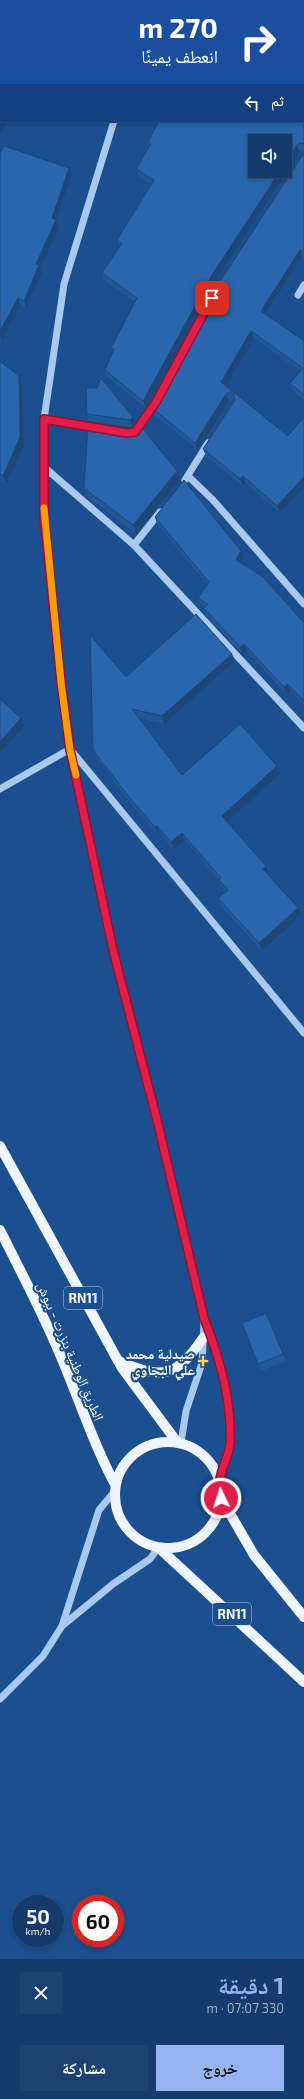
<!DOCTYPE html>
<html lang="ar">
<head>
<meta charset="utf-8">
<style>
  :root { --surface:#143b6b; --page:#1d4271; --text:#f1f3f6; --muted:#9dadc1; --line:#33557e; --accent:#95b2f1 }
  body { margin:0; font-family:"Exo 2","Noto Naskh Arabic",sans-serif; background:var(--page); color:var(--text); direction:rtl; height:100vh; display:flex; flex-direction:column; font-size:15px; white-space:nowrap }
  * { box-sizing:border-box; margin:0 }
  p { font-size:13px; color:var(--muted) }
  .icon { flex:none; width:22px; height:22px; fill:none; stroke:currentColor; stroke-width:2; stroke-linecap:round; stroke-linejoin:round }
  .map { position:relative; height:1959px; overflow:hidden; direction:ltr }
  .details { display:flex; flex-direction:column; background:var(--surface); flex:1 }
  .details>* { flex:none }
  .top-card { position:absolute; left:0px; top:0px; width:304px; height:122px; box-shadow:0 2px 6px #0003,0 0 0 1px var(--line); direction:rtl; background:#1a4fa0; color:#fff; overflow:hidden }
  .controls { position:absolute; left:248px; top:134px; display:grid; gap:8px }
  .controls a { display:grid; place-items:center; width:44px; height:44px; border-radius:0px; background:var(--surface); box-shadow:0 2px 6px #0003,0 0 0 1px var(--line); font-size:20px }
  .speed { position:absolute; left:12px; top:1895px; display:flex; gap:8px; font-size:20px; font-weight:700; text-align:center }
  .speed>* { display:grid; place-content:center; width:52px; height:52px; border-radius:50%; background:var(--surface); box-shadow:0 2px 6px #0003,0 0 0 1px var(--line); line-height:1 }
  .speed small { font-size:10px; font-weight:400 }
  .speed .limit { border:6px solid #d22; background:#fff; color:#111 }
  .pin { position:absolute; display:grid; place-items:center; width:34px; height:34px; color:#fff; margin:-17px; border-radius:8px; box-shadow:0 2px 6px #0006 }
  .me { position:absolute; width:44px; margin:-22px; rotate:356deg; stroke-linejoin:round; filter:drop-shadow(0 0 3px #0008) }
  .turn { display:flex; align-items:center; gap:14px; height:84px; padding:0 20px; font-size:18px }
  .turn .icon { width:52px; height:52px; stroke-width:2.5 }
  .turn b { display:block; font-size:28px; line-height:34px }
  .then { display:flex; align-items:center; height:38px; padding:0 20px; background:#0003; gap:8px; font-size:15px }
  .round { display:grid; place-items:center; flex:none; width:42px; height:42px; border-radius:0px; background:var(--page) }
  .overview { display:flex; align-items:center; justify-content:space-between; height:68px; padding:0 20px }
  h1 { font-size:24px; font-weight:700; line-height:30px; color:var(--accent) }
  .cta { display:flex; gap:8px; margin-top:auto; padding:8px 20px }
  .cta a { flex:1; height:46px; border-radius:0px; background:var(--accent); color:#111; font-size:16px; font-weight:700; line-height:46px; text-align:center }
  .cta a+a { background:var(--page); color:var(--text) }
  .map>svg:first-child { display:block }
</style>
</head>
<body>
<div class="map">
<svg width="304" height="1959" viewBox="0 0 304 1959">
  <rect width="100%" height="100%" fill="#1b4f8f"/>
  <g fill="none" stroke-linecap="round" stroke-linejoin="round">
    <!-- minor -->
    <path stroke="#a9c9ee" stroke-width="7" d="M 152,1 L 152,0
      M 114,121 L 64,284 L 44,419 L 44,516 L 61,682 L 70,749 L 114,954 L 157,1120 L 204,1318 L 216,1348 L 224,1378 L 229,1412 L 230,1446 L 219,1479
      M 298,295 L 304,285
      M 44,419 L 96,428
      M 134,432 L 139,428 L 156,402
      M 44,467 L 134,545 L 304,728
      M 188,476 L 213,500 L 304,604
      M 185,480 L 208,443
      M 134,545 L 160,512
      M 0,789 L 70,749 L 304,1033
      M 181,1443 L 186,1411 L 202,1363 L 204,1323
      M 62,1626 L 113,1584 L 150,1559 L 158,1548
      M 0,1699 L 43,1656 L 62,1626 L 99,1510 L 114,1492"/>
    <!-- major -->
    <path stroke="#f0f6ff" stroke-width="10" d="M 0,1146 L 122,1368 L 177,1442
      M 0,1230 C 25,1280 52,1331 72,1384 C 86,1418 97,1452 115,1484
      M 118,1361 C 162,1379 175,1379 203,1338
      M115 1495a53 53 0 1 1 106 0a53 53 0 1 1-106 0Z
      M 221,1498 L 254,1555 L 304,1617
      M 159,1548 L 304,1682"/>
  </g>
  <!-- wall -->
  <path fill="#245895" d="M 29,0 L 128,0 L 128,1 L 31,1 Z
    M 304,0 L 304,150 L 300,152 L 215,282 L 146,408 L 107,377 L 105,370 L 112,352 L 111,348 L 135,302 L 104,280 L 102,273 L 120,247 L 117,240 L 151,184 L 138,176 L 136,169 L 149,147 L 148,142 Z
    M 0,153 L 69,168 L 72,175 L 56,220 L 59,227 L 40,268 L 42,272 L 26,308 L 21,305 L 2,340 L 0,339 Z
    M 304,153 L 304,259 L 302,257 L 266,314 L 304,341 L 304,400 L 292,390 L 290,383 L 300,371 L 254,338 L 226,386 L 288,436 L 304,417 L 304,487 L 280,513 L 246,483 L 243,486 L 206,456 L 203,449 L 235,400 L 233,399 L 229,401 L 198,450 L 153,414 L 151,407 Z
    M 0,361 L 19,376 L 22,385 L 24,446 L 6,484 L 0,480 Z
    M 97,388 L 135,424 L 133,427 L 89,421 L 87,414 Z
    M 180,479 L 136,534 L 87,497 L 84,488 Z
    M 155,517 L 244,558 L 241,563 L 304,623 L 304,705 L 291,691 L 286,694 L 247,651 L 242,654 L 206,615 L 204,608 L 205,607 L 201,605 L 198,598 L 207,584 L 157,524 Z
    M 232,654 L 235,661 L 164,724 L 139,718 L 182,775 L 277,766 L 280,774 L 227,821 L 266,866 L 268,874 L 298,908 L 301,915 L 262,951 L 221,906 L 218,898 L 225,892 L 221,887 L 219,880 L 185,840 L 174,850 L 160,833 L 158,834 L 132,805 L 96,757 L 93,750 L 126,677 Z
    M 242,1323 L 283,1354 L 286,1361 L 261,1371 Z"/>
  <!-- shaded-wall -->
  <path fill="#1d4779" d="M 1,121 L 7,121 L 0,137 L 0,123 Z
    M 297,145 L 300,152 L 215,282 L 146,408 L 143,401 L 212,275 L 280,171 L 285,171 L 285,164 Z
    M 69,168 L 72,175 L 56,220 L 59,227 L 40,268 L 42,272 L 26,308 L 24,301 L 36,264 Z
    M 300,250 L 302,257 L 263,318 L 261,311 Z
    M 18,298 L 21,305 L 2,340 L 0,336 L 0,331 Z
    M 251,331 L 254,338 L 224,390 L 221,382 Z
    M 19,376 L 22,385 L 24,446 L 6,484 L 3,476 Z
    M 226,394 L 229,401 L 198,450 L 195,443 Z
    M 133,417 L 135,424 L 133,427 L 130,420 Z
    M 177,471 L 180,479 L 136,534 L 133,525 Z
    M 243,476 L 246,483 L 243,486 L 240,479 Z
    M 304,477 L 304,487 L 280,513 L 277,506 Z
    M 241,551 L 244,558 L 238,567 L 236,560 Z
    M 244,644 L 247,651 L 242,654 L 240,647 Z
    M 232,654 L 235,661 L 164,724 L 162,716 Z
    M 288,684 L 291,691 L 286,694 L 284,687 Z
    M 21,718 L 24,726 L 0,753 L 0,742 Z
    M 277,766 L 280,774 L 225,823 L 222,816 Z
    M 157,826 L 160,833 L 158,834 L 155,827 Z
    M 182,833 L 185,840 L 174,850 L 171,842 Z
    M 266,866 L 268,874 L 266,876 L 263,869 Z
    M 298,908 L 301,915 L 262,951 L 259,943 Z"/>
  <!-- building -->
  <path fill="#2a66ad" stroke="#1d4779" d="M 40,0 L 123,0 L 122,1 L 41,1 Z
    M 197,0 L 304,0 L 304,144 L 301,143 L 297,145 L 285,164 L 285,141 L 255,141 L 255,171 L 280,171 L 212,275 L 143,401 L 105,370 L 114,349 L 111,348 L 137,298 L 102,273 L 122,243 L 117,240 L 154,180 L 136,169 L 151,144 L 148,142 L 159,121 L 303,121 L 303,1 L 197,1 Z
    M 0,41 L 1,42 L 1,121 L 0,123 Z
    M 4,146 L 69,168 L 52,218 L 56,220 L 36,264 L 39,265 L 24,301 L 18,298 L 0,331 L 0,153 Z
    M 304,153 L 304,253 L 300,250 L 261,311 L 304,341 L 304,395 L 290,383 L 303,368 L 251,331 L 221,382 L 288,436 L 304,417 L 304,477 L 277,506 L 243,476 L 240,479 L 203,449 L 235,400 L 233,393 L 230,392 L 226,394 L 195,443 L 151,407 L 221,280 Z
    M 0,361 L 19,376 L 20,437 L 3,476 L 0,474 Z
    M 101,378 L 133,417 L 130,420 L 87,414 L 86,388 L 97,388 Z
    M 88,424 L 124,430 L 133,428 L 139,424 L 177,471 L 133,525 L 84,488 Z
    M 184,480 L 241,551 L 236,560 L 262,576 L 304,623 L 304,701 L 288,684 L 284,687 L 244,644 L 240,647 L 204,608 L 208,604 L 198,598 L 209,582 L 155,517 Z
    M 196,614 L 232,654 L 162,716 L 132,709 L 182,775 L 240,724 L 277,766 L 222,816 L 266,866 L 263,869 L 298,908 L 259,943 L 218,898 L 228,890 L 219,880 L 221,878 L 182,833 L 171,842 L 157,826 L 155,827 L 129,797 L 93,750 L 90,635 L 126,677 Z
    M 0,699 L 21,718 L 0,742 Z
    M 266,1313 L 283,1354 L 258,1364 L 242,1323 Z"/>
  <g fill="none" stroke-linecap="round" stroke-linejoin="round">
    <!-- route casing -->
    <g stroke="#92132f" stroke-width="10">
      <path id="route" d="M 212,298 L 156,402 L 135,432 L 127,433 L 44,419 L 44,516 L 61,682 L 70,750 L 114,954 L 157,1120 L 204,1318 C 220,1359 232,1400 230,1444 C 229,1456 221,1468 220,1480 C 219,1485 221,1492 221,1498"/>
    </g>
    <!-- route -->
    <use href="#route" stroke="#e11d48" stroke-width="7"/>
    <!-- slow -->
    <path stroke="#f59e0b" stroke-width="7" d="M 44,508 L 61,682 L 70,750 L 76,775"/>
  </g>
  <!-- markers -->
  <path fill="#ffd166" stroke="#1b4f8f" stroke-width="1.5" d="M201 1355h4v4h4v4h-4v4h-4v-4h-4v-4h4z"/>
  <g text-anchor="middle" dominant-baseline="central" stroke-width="4" stroke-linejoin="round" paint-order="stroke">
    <!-- shield labels -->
    <g fill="#1b4f8f" stroke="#bbcadd" stroke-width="1">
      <rect x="64" y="1287" width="38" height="22" rx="3"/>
      <rect x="213" y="1603" width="38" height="22" rx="3"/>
    </g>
    <g font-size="13" font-weight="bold" fill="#fff">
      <text x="83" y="1298">RN11</text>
      <text x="232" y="1614">RN11</text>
    </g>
    <!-- street labels -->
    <g font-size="14" fill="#fff" stroke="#1b4f8f">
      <text transform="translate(71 1351) rotate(67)">الطريق الوطنية بنزرت - ببوش</text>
    </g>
    <!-- poi labels -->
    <g font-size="14" font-weight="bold" fill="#fff" stroke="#1b4f8f" text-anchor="end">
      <text x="195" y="1353">صيدلية محمد<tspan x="195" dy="16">علي البجاوي</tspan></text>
    </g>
  </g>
</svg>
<div class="controls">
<a><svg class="icon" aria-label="sound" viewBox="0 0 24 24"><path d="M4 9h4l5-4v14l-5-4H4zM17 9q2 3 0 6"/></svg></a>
</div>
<div class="speed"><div>50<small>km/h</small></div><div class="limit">60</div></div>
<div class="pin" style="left:212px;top:298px;background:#d93025"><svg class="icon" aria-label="arrive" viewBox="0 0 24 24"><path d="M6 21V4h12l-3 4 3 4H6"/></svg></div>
<svg class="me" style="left:221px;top:1498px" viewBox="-20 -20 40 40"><circle r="17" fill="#e11d48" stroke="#fff" stroke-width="3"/><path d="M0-11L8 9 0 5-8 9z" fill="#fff"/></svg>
<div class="top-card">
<div class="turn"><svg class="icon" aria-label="right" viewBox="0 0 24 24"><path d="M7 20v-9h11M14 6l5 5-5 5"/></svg><div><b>270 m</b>انعطف يمينًا</div></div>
<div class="then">ثم<svg class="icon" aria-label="left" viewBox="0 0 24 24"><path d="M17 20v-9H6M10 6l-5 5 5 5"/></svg></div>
</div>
</div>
<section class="details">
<div class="overview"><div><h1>1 دقيقة</h1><p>330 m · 07:07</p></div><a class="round"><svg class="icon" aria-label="close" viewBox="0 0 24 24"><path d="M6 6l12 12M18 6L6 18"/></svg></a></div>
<div class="cta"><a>خروج</a><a>مشاركة</a></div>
</section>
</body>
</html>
